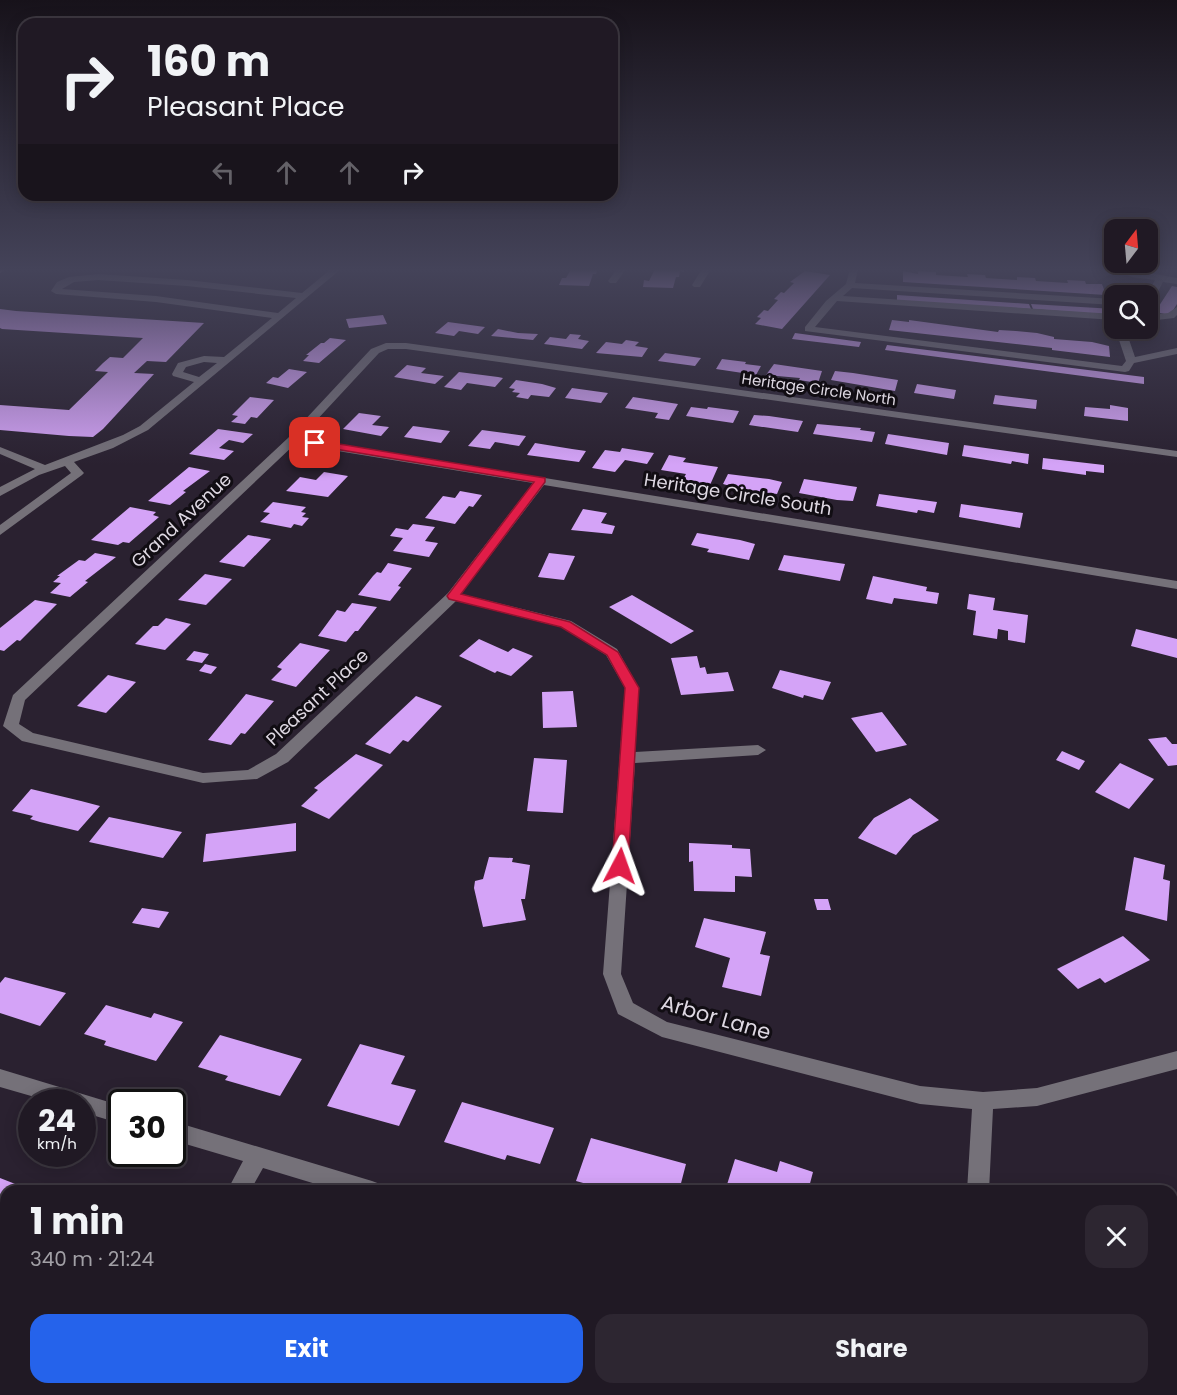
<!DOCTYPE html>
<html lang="en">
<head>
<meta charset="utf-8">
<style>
  :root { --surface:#201924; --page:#2d2631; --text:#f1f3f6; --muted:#a2a0a6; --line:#3d3841; --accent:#2563eb }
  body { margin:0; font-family:Poppins,sans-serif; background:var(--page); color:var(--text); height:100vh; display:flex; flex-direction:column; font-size:22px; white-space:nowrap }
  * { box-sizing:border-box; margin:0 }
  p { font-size:20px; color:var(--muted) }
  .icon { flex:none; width:33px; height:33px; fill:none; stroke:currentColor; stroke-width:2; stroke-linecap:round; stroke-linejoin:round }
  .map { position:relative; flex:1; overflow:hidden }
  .sheet { position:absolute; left:0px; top:1185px; width:1178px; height:210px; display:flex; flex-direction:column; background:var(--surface); border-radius:18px 18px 0 0; box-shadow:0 3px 15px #0003,0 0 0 2px var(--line) }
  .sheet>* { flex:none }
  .hud { position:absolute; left:18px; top:18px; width:600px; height:183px; border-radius:18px; box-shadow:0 3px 15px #0003,0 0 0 2px var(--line); background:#201924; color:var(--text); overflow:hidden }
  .needle { width:39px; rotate:16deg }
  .fabs { position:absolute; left:1104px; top:219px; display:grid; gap:12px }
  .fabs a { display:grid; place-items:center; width:54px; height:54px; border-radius:12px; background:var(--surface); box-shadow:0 3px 15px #0003,0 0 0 2px var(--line); font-size:30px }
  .speed { position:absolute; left:18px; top:1089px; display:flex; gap:12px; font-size:30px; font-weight:700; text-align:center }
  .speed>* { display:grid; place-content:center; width:78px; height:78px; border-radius:50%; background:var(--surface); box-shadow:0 3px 15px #0003,0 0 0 2px var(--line); line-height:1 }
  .speed small { font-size:15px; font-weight:400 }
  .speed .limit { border:3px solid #111; border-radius:9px; background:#fff; color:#111 }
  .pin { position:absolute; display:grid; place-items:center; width:51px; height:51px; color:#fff; margin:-26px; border-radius:12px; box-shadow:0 3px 9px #0006 }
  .me { position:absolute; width:66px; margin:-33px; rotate:4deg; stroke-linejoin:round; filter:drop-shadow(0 0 4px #0008) }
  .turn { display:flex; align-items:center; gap:21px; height:126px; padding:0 30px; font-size:27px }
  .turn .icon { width:78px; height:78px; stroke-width:2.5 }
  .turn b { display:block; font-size:42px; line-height:51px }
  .lanes { display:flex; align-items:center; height:57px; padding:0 30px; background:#0003; justify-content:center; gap:30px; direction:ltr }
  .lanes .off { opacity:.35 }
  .round { display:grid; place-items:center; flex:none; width:63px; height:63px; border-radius:18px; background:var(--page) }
  .head { display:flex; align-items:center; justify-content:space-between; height:102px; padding:0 30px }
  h1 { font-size:36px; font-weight:700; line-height:45px }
  .cta { display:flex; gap:12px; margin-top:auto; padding:12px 30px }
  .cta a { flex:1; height:69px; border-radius:18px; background:var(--accent); color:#fff; font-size:24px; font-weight:700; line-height:69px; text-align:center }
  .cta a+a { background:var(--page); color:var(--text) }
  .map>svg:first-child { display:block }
</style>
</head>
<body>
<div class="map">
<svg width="1177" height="1395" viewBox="0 0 1177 1395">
  <rect width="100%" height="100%" fill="#2a2130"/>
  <!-- green -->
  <path fill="#5f317b" d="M 712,1389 L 891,1389 L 891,1395 L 710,1395 Z"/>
  <!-- building -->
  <path fill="#d4a3f7" d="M 571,269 L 598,269 L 596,274 L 593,274 L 589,286 L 559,285 L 562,278 L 566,278 Z
    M 655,269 L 684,269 L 684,272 L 680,271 L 679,277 L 676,277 L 673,288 L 643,287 L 644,280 L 649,281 Z
    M 805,271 L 830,275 L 782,329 L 755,324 L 761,318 L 757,317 L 764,310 L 768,311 L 778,300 L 774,299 L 781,292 L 784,293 L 794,283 L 790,282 Z
    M 903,271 L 918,274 L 918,271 L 936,272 L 936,275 L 968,277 L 967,274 L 985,275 L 986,278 L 1017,280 L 1017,277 L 1035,278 L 1036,281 L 1068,283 L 1067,280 L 1085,281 L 1086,284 L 1102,284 L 1106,295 L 903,282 Z
    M 1172,286 L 1177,287 L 1177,304 L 1170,315 L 1155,312 Z
    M 897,295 L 1029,304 L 1031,309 L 897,301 Z
    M 1031,304 L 1114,309 L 1114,315 L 1033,309 Z
    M 0,309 L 16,311 L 204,323 L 166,362 L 147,361 L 134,373 L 154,374 L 103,429 L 93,437 L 69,436 L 0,430 L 0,405 L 69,410 L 108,372 L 95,371 L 103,363 L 110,357 L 123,358 L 143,338 L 2,329 L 0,328 Z
    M 383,315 L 387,324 L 349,328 L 346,319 Z
    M 892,320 L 909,322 L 909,320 L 998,332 L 999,330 L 1016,331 L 1037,333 L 1054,337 L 1054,339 L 1092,342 L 1109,346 L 1110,357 L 1052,350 L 1052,348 L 889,330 Z
    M 448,322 L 485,327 L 478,334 L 459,331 L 454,336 L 435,333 Z
    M 498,329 L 518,333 L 538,334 L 533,340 L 491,336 Z
    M 795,333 L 861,342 L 859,347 L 792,339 Z
    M 570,334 L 581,335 L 578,339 L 589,341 L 582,349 L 544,344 L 550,337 L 566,339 Z
    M 330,338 L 346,340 L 319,363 L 303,361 L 309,355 L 306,355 L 321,343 L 324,343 Z
    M 626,340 L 639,342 L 635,346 L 648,348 L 642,357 L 596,353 L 606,342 L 622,344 Z
    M 887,345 L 1144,377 L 1144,384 L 885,350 Z
    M 665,353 L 701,358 L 695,366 L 658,361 Z
    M 722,359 L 746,362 L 745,364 L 761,366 L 756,375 L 716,369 Z
    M 774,364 L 822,371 L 818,383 L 799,380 L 800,378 L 766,375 Z
    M 407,365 L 426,368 L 421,373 L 444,376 L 435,384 L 394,377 Z
    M 289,369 L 307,372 L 288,388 L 266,383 L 273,377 L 278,378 Z
    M 835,371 L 853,373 L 898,380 L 895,391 L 831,380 Z
    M 459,372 L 498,377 L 503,378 L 495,387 L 467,383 L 461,390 L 444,387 Z
    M 516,380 L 542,384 L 556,388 L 549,397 L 531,395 L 528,399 L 516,397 L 520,393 L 512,392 L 515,389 L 509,388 Z
    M 917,384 L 956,390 L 954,399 L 914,393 Z
    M 572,388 L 608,393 L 601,403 L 565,398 Z
    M 995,395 L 1037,400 L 1036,409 L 993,404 Z
    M 250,397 L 274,400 L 257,418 L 251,417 L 245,424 L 231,422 L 238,416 L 232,415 Z
    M 633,397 L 678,404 L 669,420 L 655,418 L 658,413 L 625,408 Z
    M 1110,405 L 1128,408 L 1128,421 L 1084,416 L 1085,407 L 1110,409 Z
    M 691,407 L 707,409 L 708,407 L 739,411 L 733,423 L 686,416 Z
    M 359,413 L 381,416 L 372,425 L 389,427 L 381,436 L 343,429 Z
    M 754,415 L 769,416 L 803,421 L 798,432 L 749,425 Z
    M 817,424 L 861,428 L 860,430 L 875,432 L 872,442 L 813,434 Z
    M 413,426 L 450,431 L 441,443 L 404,437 Z
    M 218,429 L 253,434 L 243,443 L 229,440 L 219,448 L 234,451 L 224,460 L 189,454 Z
    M 482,430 L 526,436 L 519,446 L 495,442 L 490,449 L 468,446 Z
    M 888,434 L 949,443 L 947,455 L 885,444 Z
    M 535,443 L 572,449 L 586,451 L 579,462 L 527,455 Z
    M 964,445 L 1029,454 L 1028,464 L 1012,461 L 1011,464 L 962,456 Z
    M 622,448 L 654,453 L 647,464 L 625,460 L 615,472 L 592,468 L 605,450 L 620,452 Z
    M 669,455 L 686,458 L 683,462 L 718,467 L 710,485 L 682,481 L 686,474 L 661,470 Z
    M 1043,458 L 1104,465 L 1104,473 L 1086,471 L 1086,475 L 1042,469 Z
    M 189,467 L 210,471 L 183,491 L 186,492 L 170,505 L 148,501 Z
    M 324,472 L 348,476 L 328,497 L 286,491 L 300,477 L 316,480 Z
    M 728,474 L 769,479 L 782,482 L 777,494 L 741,489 L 723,484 Z
    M 804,479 L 857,487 L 853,501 L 837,500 L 799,493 Z
    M 460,491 L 482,495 L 473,507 L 469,506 L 455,524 L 425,518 L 443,496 L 455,498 Z
    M 879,494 L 937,502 L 934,513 L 918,510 L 917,513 L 876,506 Z
    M 273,502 L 306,507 L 301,512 L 306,513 L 302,517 L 309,518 L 302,526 L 294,524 L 291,528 L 260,522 L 270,513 L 263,512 Z
    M 961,504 L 1023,513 L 1020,528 L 959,517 Z
    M 130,507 L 156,512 L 153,515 L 159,517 L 129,543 L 123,542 L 118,545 L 91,540 Z
    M 583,509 L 607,513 L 601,523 L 615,526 L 612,534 L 571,530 Z
    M 413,524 L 435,527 L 425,541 L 438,543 L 429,557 L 393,551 L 403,538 L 390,536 L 396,528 L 408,530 Z
    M 697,533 L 740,540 L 755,544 L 749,560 L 724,555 L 707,552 L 709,549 L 691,545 Z
    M 248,535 L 271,539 L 244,567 L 219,562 Z
    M 95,553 L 116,557 L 85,581 L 88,582 L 70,597 L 50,593 L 61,583 L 53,582 L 60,576 L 57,576 L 79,560 L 85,561 Z
    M 549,553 L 575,556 L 564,580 L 538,577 Z
    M 784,555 L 845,564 L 840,581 L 778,570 Z
    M 388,563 L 412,568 L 398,586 L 401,587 L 390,601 L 358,595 L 373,576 L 377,572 L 381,573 Z
    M 205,574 L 232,579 L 206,605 L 178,600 Z
    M 873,576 L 927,587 L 926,591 L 939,593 L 937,604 L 894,598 L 892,604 L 866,599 Z
    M 969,594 L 995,598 L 993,610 L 1028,615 L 1025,643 L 1008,640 L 1008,631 L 998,629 L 997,639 L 973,635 L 976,611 L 967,609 Z
    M 632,595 L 694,631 L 671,644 L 609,607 Z
    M 35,600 L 57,604 L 20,641 L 17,640 L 4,651 L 0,650 L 0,628 Z
    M 352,603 L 377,607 L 358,631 L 355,631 L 346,642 L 318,636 L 337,610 L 345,612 Z
    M 166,618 L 191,624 L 165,650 L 135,644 L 153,626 L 158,626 Z
    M 1136,629 L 1177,639 L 1177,658 L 1131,646 Z
    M 479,639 L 508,652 L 513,648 L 533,656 L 511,676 L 497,671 L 495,673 L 459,656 Z
    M 300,643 L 330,650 L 296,687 L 271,680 L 282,669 L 277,667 Z
    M 194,651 L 209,654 L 202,663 L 186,660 Z
    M 697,656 L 700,668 L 705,667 L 707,674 L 728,672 L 734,691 L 681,695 L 671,658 Z
    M 205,664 L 217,667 L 211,674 L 199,671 Z
    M 780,670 L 831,682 L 823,700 L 804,695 L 803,698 L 772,688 Z
    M 108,675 L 136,682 L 106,713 L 77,706 Z
    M 573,691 L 577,727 L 543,728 L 542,692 Z
    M 246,694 L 274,701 L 245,734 L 241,733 L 231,745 L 208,740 Z
    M 416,696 L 442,706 L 408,742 L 403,740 L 390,754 L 365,744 Z
    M 882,712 L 907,745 L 876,752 L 851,718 Z
    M 1166,737 L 1172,744 L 1177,744 L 1177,765 L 1168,766 L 1148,739 Z
    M 1062,751 L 1085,761 L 1079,770 L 1056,760 Z
    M 356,754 L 383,765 L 329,819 L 301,806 L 318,790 L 314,788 Z
    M 534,758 L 567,760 L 563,813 L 527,811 Z
    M 1120,763 L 1154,779 L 1129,809 L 1095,792 Z
    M 31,789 L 81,801 L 100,806 L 78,831 L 40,822 L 30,819 L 33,816 L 12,811 Z
    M 910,798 L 939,820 L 913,835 L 896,855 L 858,838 L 874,818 Z
    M 109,817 L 182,832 L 163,858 L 89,842 Z
    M 296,823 L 296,851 L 203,862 L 206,834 Z
    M 689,843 L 732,845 L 732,848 L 750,849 L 752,877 L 735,876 L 735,892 L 694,891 L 693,861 L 689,862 Z
    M 489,857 L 513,858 L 512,862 L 530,865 L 525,899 L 521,899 L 526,920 L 483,927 L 474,888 L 475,881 L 483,879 Z
    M 1134,857 L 1165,865 L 1163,879 L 1170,881 L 1167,921 L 1125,910 Z
    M 814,899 L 828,899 L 831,910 L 817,910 Z
    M 142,908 L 169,912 L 159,928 L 132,923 Z
    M 704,918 L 766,932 L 760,954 L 770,956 L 761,996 L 722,987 L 730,958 L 695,947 Z
    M 1123,936 L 1150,960 L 1105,983 L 1100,978 L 1078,989 L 1057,969 Z
    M 5,977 L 66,993 L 40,1026 L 0,1013 L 0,983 Z
    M 106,1005 L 151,1018 L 154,1013 L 183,1022 L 156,1061 L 104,1045 L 106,1041 L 84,1034 Z
    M 220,1035 L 302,1059 L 280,1096 L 225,1080 L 228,1076 L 198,1067 Z
    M 360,1044 L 405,1056 L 391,1084 L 416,1090 L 399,1126 L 327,1106 Z
    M 462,1102 L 554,1128 L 540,1164 L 507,1155 L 505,1160 L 444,1142 Z
    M 591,1138 L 686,1164 L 679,1191 L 612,1191 L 576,1181 Z
    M 735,1159 L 777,1172 L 780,1161 L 813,1172 L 808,1191 L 725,1191 Z
    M 0,1178 L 23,1187 L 20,1191 L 6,1191 L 6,1210 L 0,1218 Z
    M 392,1389 L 437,1389 L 435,1395 L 409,1395 Z
    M 465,1389 L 516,1389 L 514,1395 L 483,1395 Z
    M 571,1389 L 662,1389 L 678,1395 L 569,1395 Z"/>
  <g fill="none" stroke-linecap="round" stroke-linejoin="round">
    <!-- minor -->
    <path fill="#757179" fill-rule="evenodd" d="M 331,269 L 341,269 L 148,430 L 113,448 L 74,462 L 84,473 L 82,475 L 0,535 L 0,525 L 71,473 L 65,466 L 39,475 L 0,496 L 0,487 L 35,469 L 0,454 L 0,447 L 45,465 L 123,435 L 140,426 L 194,382 L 173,376 L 172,374 L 178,363 L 204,356 L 224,357 L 272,318 L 156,302 L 56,294 L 51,291 L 57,282 L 69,277 L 98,274 L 187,280 L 302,293 ZM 98,280 L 187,286 L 296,298 L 278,313 L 156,296 L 62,289 L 74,282 ZM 204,362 L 217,363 L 199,377 L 183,372 L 186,367 Z
      M 617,269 L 626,269 L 616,283 L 610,283 L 608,281 Z
      M 702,269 L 711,269 L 700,287 L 694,287 L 692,285 Z
      M 850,269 L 858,269 L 855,283 L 1114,299 L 1114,305 L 852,288 L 843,296 L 1114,314 L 1114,320 L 837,301 L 815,327 L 1122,366 L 1126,361 L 1115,328 L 1125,328 L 1135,357 L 1177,348 L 1177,354 L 1134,363 L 1129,371 L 1125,372 L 805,331 L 805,327 L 826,301 L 846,284 Z
      M 1114,269 L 1127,269 L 1177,278 L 1177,284 L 1163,282 L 1153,301 L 1148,304 L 1146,296 L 1155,280 L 1132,277 Z
      M 1177,307 L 1177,315 L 1174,318 L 1148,321 L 1148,315 L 1168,313 Z
      M 406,343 L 1177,451 L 1177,457 L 406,349 L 388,349 L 379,353 L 300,438 L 1177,581 L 1177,589 L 544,485 L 461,594 L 571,621 L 617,649 L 639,688 L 635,752 L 758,745 L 766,750 L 758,755 L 635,763 L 621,974 L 633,1003 L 667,1022 L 920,1086 L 983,1092 L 1037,1088 L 1177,1051 L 1177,1069 L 1037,1106 L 993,1109 L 989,1191 L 967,1191 L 972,1109 L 920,1104 L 662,1037 L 618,1014 L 603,974 L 625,688 L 606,655 L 561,627 L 456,601 L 288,762 L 257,779 L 203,783 L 22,741 L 3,726 L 13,695 L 288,438 L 371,349 L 386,343 ZM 295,444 L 533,483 L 448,593 L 276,754 L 248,770 L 203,773 L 33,733 L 19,724 L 25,700 Z
      M 0,1069 L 122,1106 L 122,1124 L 82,1112 L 82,1102 L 52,1102 L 0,1087 Z
      M 172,1121 L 372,1181 L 380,1184 L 383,1191 L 339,1191 L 263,1168 L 250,1191 L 227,1191 L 243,1161 L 172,1140 Z
      M 110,1389 L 135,1389 L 133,1395 L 107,1395 Z
      M 797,1389 L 821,1389 L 821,1395 L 795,1395 Z
      M 1020,1389 L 1062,1389 L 1065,1395 L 1022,1395 Z"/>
    <!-- highway -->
    <path fill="#e7dcf0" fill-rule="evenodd" d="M 0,269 L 6,269 L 0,273 Z"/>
  </g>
  <!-- sky -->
  <linearGradient id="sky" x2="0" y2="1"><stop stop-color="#17121a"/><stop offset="0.58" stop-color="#444359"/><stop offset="1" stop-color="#444359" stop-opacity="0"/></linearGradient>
  <rect width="1177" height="465" fill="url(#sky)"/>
  <!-- route -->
  <path fill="#e11d48" stroke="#92132f" stroke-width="1.5" d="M 315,440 L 545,478 L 545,482 L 461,594 L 570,622 L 618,652 L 639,688 L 628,866 L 626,870 L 614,870 L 612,866 L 625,688 L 607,655 L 561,627 L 449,599 L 447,596 L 534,482 L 311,445 L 311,441 Z"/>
  <g text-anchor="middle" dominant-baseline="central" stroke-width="6" stroke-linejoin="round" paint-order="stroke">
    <!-- far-street labels -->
    <g font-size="15" fill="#ded8e2" stroke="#110d13">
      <text transform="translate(819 389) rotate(8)">Heritage Circle North</text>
    </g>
    <!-- street labels -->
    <g font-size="18" fill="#ded8e2" stroke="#110d13">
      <text transform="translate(738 494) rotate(9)">Heritage Circle South</text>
      <text transform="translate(181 520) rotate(-43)">Grand Avenue</text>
      <text transform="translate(317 697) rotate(-43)">Pleasant Place</text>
    </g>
    <!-- near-street labels -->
    <g font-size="21" fill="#ded8e2" stroke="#110d13">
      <text transform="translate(716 1017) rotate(16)">Arbor Lane</text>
    </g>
  </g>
</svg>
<div class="fabs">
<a><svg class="needle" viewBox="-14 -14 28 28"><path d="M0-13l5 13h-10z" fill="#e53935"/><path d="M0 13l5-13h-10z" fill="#a2a0a6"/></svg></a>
<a><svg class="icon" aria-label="search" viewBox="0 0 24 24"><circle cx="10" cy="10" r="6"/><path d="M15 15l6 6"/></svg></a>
</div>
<div class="speed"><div>24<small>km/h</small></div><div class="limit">30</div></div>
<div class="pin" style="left:315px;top:443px;background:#d93025"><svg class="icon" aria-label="arrive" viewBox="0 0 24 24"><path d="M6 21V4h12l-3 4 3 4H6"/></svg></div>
<svg class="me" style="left:620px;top:866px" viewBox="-20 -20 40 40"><path d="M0-17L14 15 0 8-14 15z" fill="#e11d48" stroke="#fff" stroke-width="4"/></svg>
<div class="hud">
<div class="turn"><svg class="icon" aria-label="right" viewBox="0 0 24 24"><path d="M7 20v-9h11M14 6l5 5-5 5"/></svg><div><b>160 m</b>Pleasant Place</div></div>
<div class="lanes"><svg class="icon off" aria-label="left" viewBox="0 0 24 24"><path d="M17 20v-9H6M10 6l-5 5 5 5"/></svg><svg class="icon off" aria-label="ahead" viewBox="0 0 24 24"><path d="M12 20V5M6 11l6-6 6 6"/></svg><svg class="icon off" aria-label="ahead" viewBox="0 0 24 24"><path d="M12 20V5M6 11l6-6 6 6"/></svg><svg class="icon" aria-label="right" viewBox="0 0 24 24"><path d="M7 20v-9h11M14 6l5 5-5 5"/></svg></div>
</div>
<section class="sheet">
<div class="head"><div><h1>1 min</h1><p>340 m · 21:24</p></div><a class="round"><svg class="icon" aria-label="close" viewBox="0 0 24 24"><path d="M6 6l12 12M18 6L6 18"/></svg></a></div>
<div class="cta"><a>Exit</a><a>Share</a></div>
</section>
</div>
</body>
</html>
